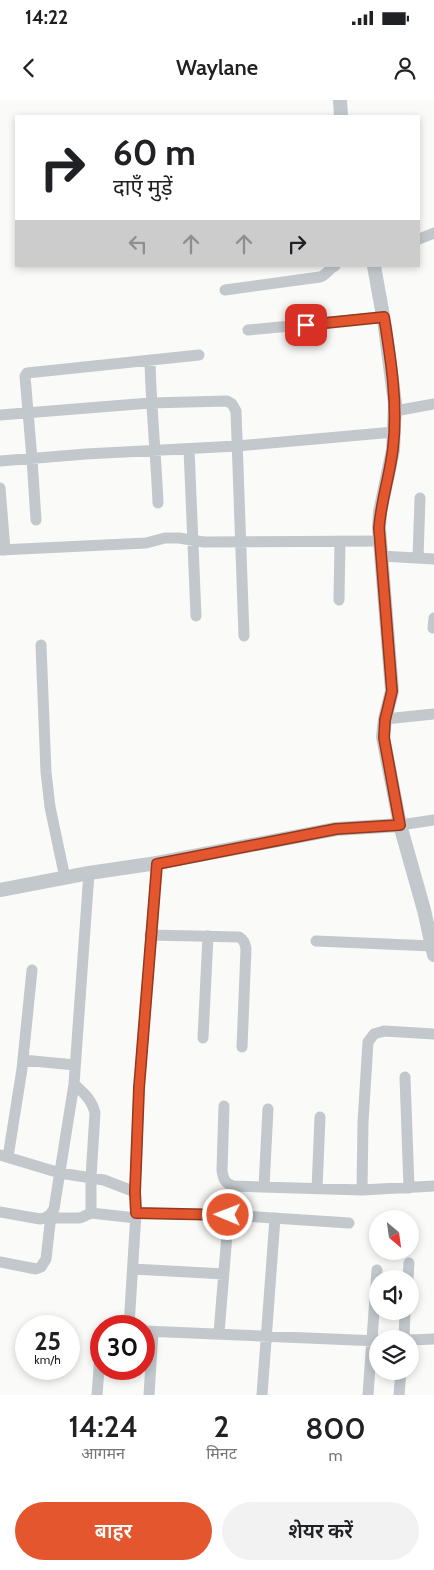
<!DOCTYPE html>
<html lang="hi">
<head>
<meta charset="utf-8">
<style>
  :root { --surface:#fff; --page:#f2f2f2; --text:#202124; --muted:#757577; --accent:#e4572e }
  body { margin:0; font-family:Cabin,"Noto Sans Devanagari",sans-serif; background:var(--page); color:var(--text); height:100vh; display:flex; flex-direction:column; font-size:19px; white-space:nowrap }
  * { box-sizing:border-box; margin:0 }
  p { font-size:16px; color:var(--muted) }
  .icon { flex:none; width:28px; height:28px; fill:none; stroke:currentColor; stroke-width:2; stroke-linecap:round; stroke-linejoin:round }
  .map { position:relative; height:1295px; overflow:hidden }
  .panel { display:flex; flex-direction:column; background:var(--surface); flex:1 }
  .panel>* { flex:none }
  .hud { position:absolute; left:15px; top:15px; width:405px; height:152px; border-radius:0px; box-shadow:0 2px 8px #0003; background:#fff; color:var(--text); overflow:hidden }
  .needle { width:32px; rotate:151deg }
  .controls { position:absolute; left:369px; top:1110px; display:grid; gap:10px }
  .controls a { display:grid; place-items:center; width:50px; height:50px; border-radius:50%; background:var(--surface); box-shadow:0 2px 8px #0003; font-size:25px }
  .speed { position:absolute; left:15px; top:1215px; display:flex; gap:10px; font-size:25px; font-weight:700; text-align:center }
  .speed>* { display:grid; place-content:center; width:65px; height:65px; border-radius:50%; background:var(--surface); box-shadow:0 2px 8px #0003; line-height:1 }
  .speed small { font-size:12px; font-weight:400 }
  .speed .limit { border:8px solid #d22; background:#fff; color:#111 }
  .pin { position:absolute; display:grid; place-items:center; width:42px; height:42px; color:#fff; margin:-21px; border-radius:10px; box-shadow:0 2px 8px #0006 }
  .me { position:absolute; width:55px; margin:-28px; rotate:271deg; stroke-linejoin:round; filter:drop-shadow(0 0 4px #0008) }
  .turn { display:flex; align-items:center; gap:18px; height:105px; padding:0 15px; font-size:22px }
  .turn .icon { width:65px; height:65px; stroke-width:2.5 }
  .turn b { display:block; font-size:35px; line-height:42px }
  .lanes { display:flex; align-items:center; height:48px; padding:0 15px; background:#0003; justify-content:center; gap:25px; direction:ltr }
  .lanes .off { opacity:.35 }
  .eta { display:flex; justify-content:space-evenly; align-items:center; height:85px; text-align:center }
  .eta b { font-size:30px; font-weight:600; line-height:35px }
  .button { display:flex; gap:10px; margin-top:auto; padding:10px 15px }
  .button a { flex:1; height:58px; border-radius:30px; background:var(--accent); color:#fff; font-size:20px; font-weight:600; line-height:58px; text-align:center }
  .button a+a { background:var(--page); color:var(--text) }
  .status { display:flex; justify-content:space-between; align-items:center; height:35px; padding:0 25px; background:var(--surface); direction:ltr }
  .status svg { height:14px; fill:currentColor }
  header { display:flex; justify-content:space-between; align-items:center; height:65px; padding:0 15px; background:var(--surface); font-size:22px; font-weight:600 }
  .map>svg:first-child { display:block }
</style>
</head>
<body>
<div class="status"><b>14:22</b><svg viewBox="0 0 49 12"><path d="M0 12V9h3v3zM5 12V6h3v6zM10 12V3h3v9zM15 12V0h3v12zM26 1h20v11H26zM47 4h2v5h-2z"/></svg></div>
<header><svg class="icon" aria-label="back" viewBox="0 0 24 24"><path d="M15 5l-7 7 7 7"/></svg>Waylane<svg class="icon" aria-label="person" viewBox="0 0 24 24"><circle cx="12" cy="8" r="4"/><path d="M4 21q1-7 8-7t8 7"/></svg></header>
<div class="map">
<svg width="434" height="1295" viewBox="0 0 434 1295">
  <rect width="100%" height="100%" fill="#fafaf8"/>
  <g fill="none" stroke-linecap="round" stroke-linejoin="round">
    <!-- minor -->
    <path stroke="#c3c8cc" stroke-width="11" d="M 419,139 L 434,133
      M 225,190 L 320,177 C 327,175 328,169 335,166
      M 248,230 L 383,217
      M 150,260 C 151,308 156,355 158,403
      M 395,311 L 434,304
      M 0,315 L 150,303 L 227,301 L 232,304 L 236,311 L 244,536
      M 189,349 L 196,516
      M 0,361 L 86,354 L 237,346 L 394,332
      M 0,388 L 5,450
      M 36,420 L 32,359 L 25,276 L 27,273 L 199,255
      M 0,450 L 146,443 L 165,438 L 179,438 L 204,442 L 380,441
      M 381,456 L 434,459
      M 418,458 L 420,398
      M 339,500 L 340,441
      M 433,528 L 434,518
      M 41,545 L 46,672 L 50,707 L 65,778
      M 385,619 L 434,614
      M 400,725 L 434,720
      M 150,835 L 239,837 C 244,840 245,843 246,849 L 242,947
      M 316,841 L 432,846
      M 203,938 L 208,836
      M 23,960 L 75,965
      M 405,977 L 409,1088
      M 74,984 C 84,993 92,1000 95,1013 L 91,1077 L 91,1113
      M 224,1006 L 222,1070 C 223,1079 225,1083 233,1086 L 362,1090 L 434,1086
      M 0,1055 L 60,1073 L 104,1080 L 135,1092
      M 8,1057 L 22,969 L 32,870
      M 264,1087 L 268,1009
      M 317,1089 L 320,1017
      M 362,1090 L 363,1022 L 368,942 L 374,934 L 384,931 L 434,934
      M 0,1112 L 40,1119 C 48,1118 50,1115 54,1109 L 74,984 L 89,773
      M 136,1113 L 228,1115 L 349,1123
      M 50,1118 L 80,1118 L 91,1113 L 136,1118
      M 0,1162 L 36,1169 L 41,1167 L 46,1159 L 51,1115
      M 133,1169 L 224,1174
      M 408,1179 L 409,1163
      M 129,1226 L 136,1113 L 135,1092 L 139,988 L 157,763
      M 144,1231 L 378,1241
      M 219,1233 L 231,1085
      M 404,1239 L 405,1211
      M 410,1240 L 434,1239
      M 97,1295 L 101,1242
      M 149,1295 L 153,1232
      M 262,1295 L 275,1118
      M 368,1295 L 377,1170
      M 399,1295 L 401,1271"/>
    <!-- tertiary -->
    <path stroke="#c3c8cc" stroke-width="14" d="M 340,0 L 341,16
      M 374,166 L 385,227 L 395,304 L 393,350 L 380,412 L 379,428 L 392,591 L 385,619 L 383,637 L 400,725 L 424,810 L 434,855
      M 0,790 L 89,773 L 157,763 L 336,729 L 400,725"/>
  </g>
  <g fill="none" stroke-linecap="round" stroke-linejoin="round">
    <!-- route casing -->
    <g stroke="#94391e" stroke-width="12">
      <path id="route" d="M 228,1115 L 136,1113 L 135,1092 L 139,988 L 157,764 L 336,729 L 400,725 L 384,638 L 385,620 L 392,591 L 379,428 C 381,401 390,375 393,348 C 398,305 391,260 384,217 L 306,225"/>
    </g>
    <!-- route -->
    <use href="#route" stroke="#e4572e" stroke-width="9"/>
  </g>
</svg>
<div class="controls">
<a><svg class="needle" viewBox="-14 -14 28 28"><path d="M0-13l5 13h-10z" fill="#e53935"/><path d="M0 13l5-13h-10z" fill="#757577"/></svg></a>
<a><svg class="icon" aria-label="sound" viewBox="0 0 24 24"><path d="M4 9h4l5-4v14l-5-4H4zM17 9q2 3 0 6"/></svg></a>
<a><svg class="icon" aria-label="layers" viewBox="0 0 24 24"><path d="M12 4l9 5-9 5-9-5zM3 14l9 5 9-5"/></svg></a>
</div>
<div class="speed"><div>25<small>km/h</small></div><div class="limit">30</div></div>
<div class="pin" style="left:306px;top:225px;background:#d93025"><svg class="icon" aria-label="arrive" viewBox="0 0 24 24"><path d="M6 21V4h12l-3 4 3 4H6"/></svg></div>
<svg class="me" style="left:228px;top:1115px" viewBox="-20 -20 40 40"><circle r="17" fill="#e4572e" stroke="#fff" stroke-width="3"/><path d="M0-11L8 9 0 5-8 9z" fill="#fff"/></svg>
<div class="hud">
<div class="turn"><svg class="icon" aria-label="right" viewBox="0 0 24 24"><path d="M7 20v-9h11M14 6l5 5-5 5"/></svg><div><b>60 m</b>दाएँ मुड़ें</div></div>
<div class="lanes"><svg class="icon off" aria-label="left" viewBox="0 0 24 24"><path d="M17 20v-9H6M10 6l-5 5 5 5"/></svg><svg class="icon off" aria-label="ahead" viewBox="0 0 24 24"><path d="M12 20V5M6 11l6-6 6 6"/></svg><svg class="icon off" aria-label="ahead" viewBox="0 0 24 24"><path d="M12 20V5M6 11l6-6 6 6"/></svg><svg class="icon" aria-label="right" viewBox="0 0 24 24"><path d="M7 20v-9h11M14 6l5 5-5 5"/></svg></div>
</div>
</div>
<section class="panel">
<div class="eta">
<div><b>14:24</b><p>आगमन</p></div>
<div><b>2</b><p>मिनट</p></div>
<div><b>800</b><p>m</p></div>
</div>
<div class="button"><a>बाहर</a><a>शेयर करें</a></div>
</section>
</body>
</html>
